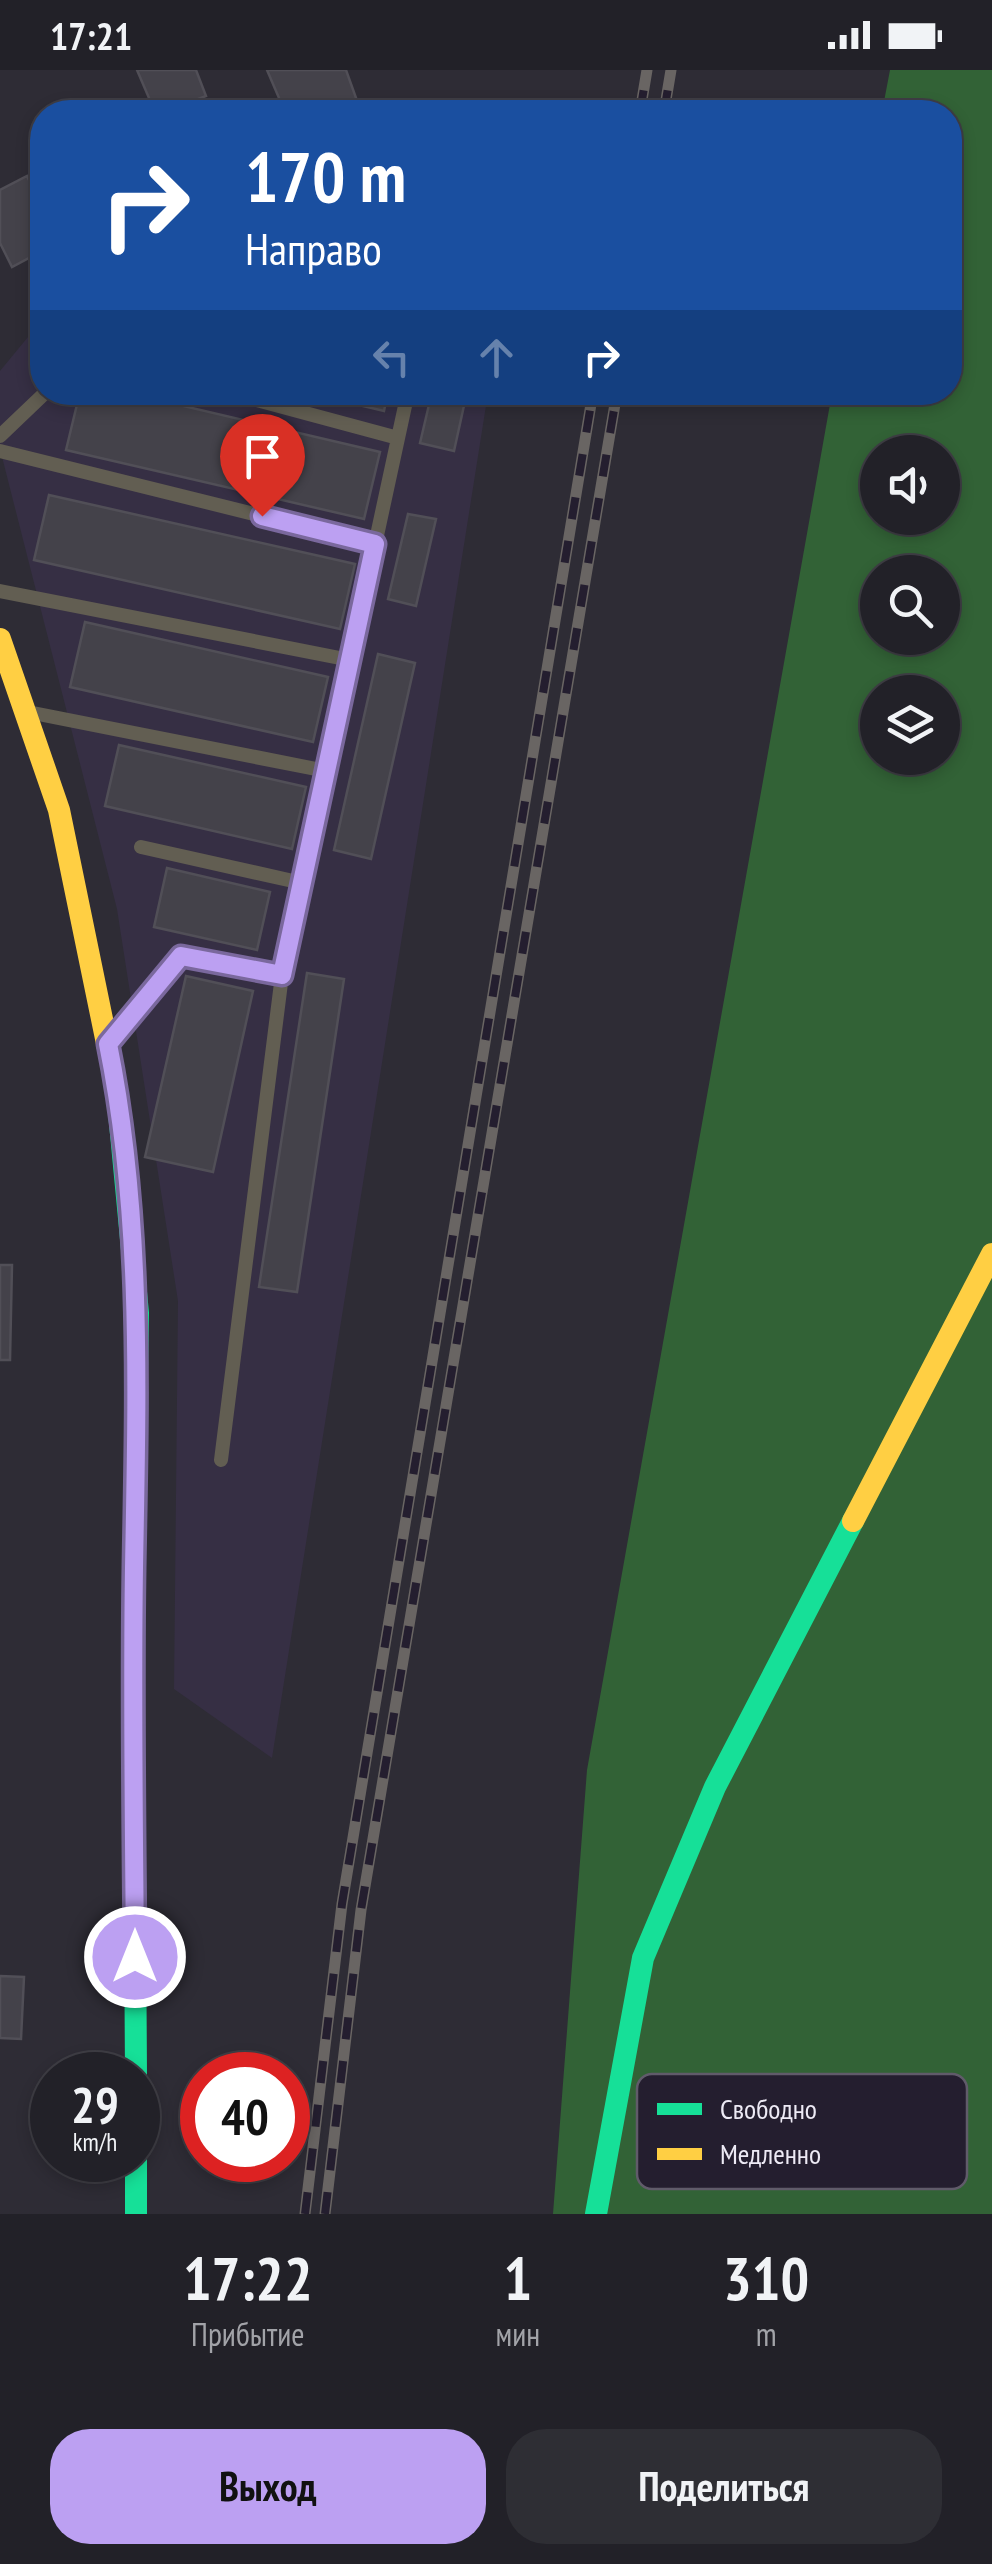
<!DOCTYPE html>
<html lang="ru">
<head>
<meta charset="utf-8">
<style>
  :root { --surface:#222128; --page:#2e2e34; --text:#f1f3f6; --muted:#a2a3a8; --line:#3f3e45; --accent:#bca0f2 }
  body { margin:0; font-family:"PT Sans Narrow",sans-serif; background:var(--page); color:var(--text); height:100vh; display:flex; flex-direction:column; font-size:38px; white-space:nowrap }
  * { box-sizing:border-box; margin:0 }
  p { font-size:32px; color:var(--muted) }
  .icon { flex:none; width:55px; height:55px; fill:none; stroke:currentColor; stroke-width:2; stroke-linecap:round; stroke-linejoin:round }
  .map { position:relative; height:2144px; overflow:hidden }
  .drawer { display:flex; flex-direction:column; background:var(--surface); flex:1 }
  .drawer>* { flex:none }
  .banner { position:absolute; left:30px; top:30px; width:932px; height:305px; border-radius:40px; box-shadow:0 5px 15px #0003,0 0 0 2px var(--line); background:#1a4fa0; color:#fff; overflow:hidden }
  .buttons { position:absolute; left:860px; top:365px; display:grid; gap:20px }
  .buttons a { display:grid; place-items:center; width:100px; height:100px; border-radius:50%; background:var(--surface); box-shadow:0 5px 15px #0003,0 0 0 2px var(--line); font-size:50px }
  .speed { position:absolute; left:30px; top:1982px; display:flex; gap:20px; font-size:50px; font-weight:700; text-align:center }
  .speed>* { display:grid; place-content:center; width:130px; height:130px; border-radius:50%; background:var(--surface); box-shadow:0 5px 15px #0003,0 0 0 2px var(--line); line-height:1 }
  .speed small { font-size:25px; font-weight:400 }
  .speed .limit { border:15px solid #d22; background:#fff; color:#111 }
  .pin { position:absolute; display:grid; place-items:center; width:85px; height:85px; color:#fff; margin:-102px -42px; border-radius:50% 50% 50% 0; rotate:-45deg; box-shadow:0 0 10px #0007 }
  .pin .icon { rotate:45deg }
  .me { position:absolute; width:110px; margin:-55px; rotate:0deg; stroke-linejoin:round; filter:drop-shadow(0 0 8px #0008) }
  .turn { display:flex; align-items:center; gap:35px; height:210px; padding:0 50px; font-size:45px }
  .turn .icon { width:130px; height:130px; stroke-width:2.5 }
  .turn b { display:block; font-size:70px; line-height:85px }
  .lanes { display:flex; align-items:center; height:95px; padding:0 50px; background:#0003; justify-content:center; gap:50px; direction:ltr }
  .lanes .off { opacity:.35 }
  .eta { display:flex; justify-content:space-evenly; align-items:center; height:170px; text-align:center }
  .eta b { font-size:60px; font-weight:600; line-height:70px }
  .button { display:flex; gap:20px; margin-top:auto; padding:20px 50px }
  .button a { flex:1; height:115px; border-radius:40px; background:var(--accent); color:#111; font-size:40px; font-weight:600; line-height:115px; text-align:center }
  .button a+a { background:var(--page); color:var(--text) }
  .status { display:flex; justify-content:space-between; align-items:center; height:70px; padding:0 50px; background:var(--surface); direction:ltr }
  .status svg { height:28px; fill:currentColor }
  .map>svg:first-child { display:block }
</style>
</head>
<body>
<div class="status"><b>17:21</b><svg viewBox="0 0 49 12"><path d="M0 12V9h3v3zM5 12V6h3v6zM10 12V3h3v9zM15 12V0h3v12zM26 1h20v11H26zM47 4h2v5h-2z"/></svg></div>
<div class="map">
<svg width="992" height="2144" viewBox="0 0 992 2144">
  <rect width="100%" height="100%" fill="#2e2c35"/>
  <!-- built -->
  <path fill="#362f44" d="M 42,250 L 42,322 L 488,323 L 272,1688 L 174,1619 L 178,1231 L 117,839 L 0,379 L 0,301 Z"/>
  <!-- forest -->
  <path fill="#326236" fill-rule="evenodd" d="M 890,0 L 992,0 L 992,2144 L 553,2144 L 587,1700 L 832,323 L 950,322 L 950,42 L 882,42 ZM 878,382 L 942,382 L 942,448 L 878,448 ZM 878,502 L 942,502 L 942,568 L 878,568 ZM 878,622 L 942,622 L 942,688 L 878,688 Z"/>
  <!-- building -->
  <path fill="#44424a" stroke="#514f57" stroke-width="2.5" d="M 137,0 L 196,0 L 206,26 L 165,42 L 155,42 Z
    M 267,0 L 346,0 L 360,39 L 285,42 Z
    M 27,106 L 42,138 L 42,181 L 12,197 L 0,173 L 0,120 Z
    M 80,322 L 124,322 L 380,382 L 364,449 L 66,380 Z
    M 304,322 L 388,322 L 384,341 Z
    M 432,322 L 467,322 L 454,381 L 420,373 Z
    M 49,425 L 355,494 L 340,559 L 34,490 Z
    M 408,444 L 436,449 L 416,536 L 388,529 Z
    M 85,552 L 328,607 L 313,672 L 70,617 Z
    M 378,584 L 415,593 L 371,789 L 334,780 Z
    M 119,675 L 306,717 L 292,779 L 105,736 Z
    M 167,798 L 270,822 L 257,880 L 154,857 Z
    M 307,903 L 344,909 L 297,1222 L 259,1217 Z
    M 186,906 L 253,921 L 213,1102 L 145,1087 Z
    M 0,1195 L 12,1195 L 10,1290 L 0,1290 Z
    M 0,1906 L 24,1907 L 21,1969 L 0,1968 Z"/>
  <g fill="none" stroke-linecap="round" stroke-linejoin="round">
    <!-- lane -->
    <path stroke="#625e52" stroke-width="14" d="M 227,322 L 398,368
      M 0,366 L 46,322
      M 0,381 L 375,474
      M 0,521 L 350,590
      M 28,642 L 326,701
      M 141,777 L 302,813
      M 113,968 L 181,886 L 282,905
      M 221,1390 L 282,905 L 408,322"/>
    <!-- fast -->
    <path stroke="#16e098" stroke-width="22" d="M 117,1022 L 138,1243 L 133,1533 L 136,2005
      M 136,2090 L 136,2144
      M 596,2144 L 643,1888 L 715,1717 L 853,1451"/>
    <!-- slow -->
    <path stroke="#ffcf43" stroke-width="22" d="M 0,569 L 59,740 L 117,1022
      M 853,1451 L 992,1184"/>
    <!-- rail casing -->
    <g stroke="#696563" stroke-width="11">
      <path id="rail" d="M 640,42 L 647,0
        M 664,42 L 671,0
        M 305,2144 L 342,1834 L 593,322
        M 325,2144 L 361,1840 L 617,322"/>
    </g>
    <!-- rail -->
    <use href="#rail" stroke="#241e2f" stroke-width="8" stroke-dasharray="22" stroke-linecap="butt"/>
  </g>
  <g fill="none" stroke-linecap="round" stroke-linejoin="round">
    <!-- route casing -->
    <g stroke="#7a689d" stroke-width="25">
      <path id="route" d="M 135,1887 C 134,1757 132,1628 134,1498 C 137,1323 143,1147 108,974 L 181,886 L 282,905 L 375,474 L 262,446"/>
    </g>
    <!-- route -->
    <use href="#route" stroke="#bca0f2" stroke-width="18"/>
  </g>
  <!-- legend -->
  <rect x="637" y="2004" width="330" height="115" rx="15" fill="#241e2f" stroke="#605b6a" stroke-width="2.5"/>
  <rect x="657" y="2033" width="45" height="12" fill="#16e098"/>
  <rect x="657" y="2078" width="45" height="12" fill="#ffcf43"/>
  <g font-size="28" fill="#edeaf5">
    <text x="720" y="2049">Свободно</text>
    <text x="720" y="2094">Медленно</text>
  </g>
</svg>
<div class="buttons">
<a><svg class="icon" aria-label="sound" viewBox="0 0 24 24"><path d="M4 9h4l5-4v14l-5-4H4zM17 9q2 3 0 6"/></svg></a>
<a><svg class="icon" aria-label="search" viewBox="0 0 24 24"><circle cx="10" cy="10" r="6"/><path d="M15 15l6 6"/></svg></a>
<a><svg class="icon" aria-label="layers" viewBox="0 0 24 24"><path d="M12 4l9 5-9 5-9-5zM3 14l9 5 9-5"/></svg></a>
</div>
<div class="speed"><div>29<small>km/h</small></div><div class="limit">40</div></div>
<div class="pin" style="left:262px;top:446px;background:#d93025"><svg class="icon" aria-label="arrive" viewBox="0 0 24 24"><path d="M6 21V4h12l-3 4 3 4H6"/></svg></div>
<svg class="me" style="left:135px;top:1887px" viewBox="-20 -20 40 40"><circle r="17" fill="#bca0f2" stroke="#fff" stroke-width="3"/><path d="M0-11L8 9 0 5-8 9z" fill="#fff"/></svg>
<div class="banner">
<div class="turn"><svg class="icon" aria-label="right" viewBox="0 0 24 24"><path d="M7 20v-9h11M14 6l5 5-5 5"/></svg><div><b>170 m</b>Направо</div></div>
<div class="lanes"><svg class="icon off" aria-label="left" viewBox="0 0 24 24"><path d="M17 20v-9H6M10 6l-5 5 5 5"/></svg><svg class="icon off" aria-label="ahead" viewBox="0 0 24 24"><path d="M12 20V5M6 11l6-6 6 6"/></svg><svg class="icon" aria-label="right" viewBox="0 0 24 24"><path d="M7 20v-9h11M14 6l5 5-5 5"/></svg></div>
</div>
</div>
<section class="drawer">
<div class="eta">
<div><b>17:22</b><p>Прибытие</p></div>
<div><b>1</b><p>мин</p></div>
<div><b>310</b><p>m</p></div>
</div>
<div class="button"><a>Выход</a><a>Поделиться</a></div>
</section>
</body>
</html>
